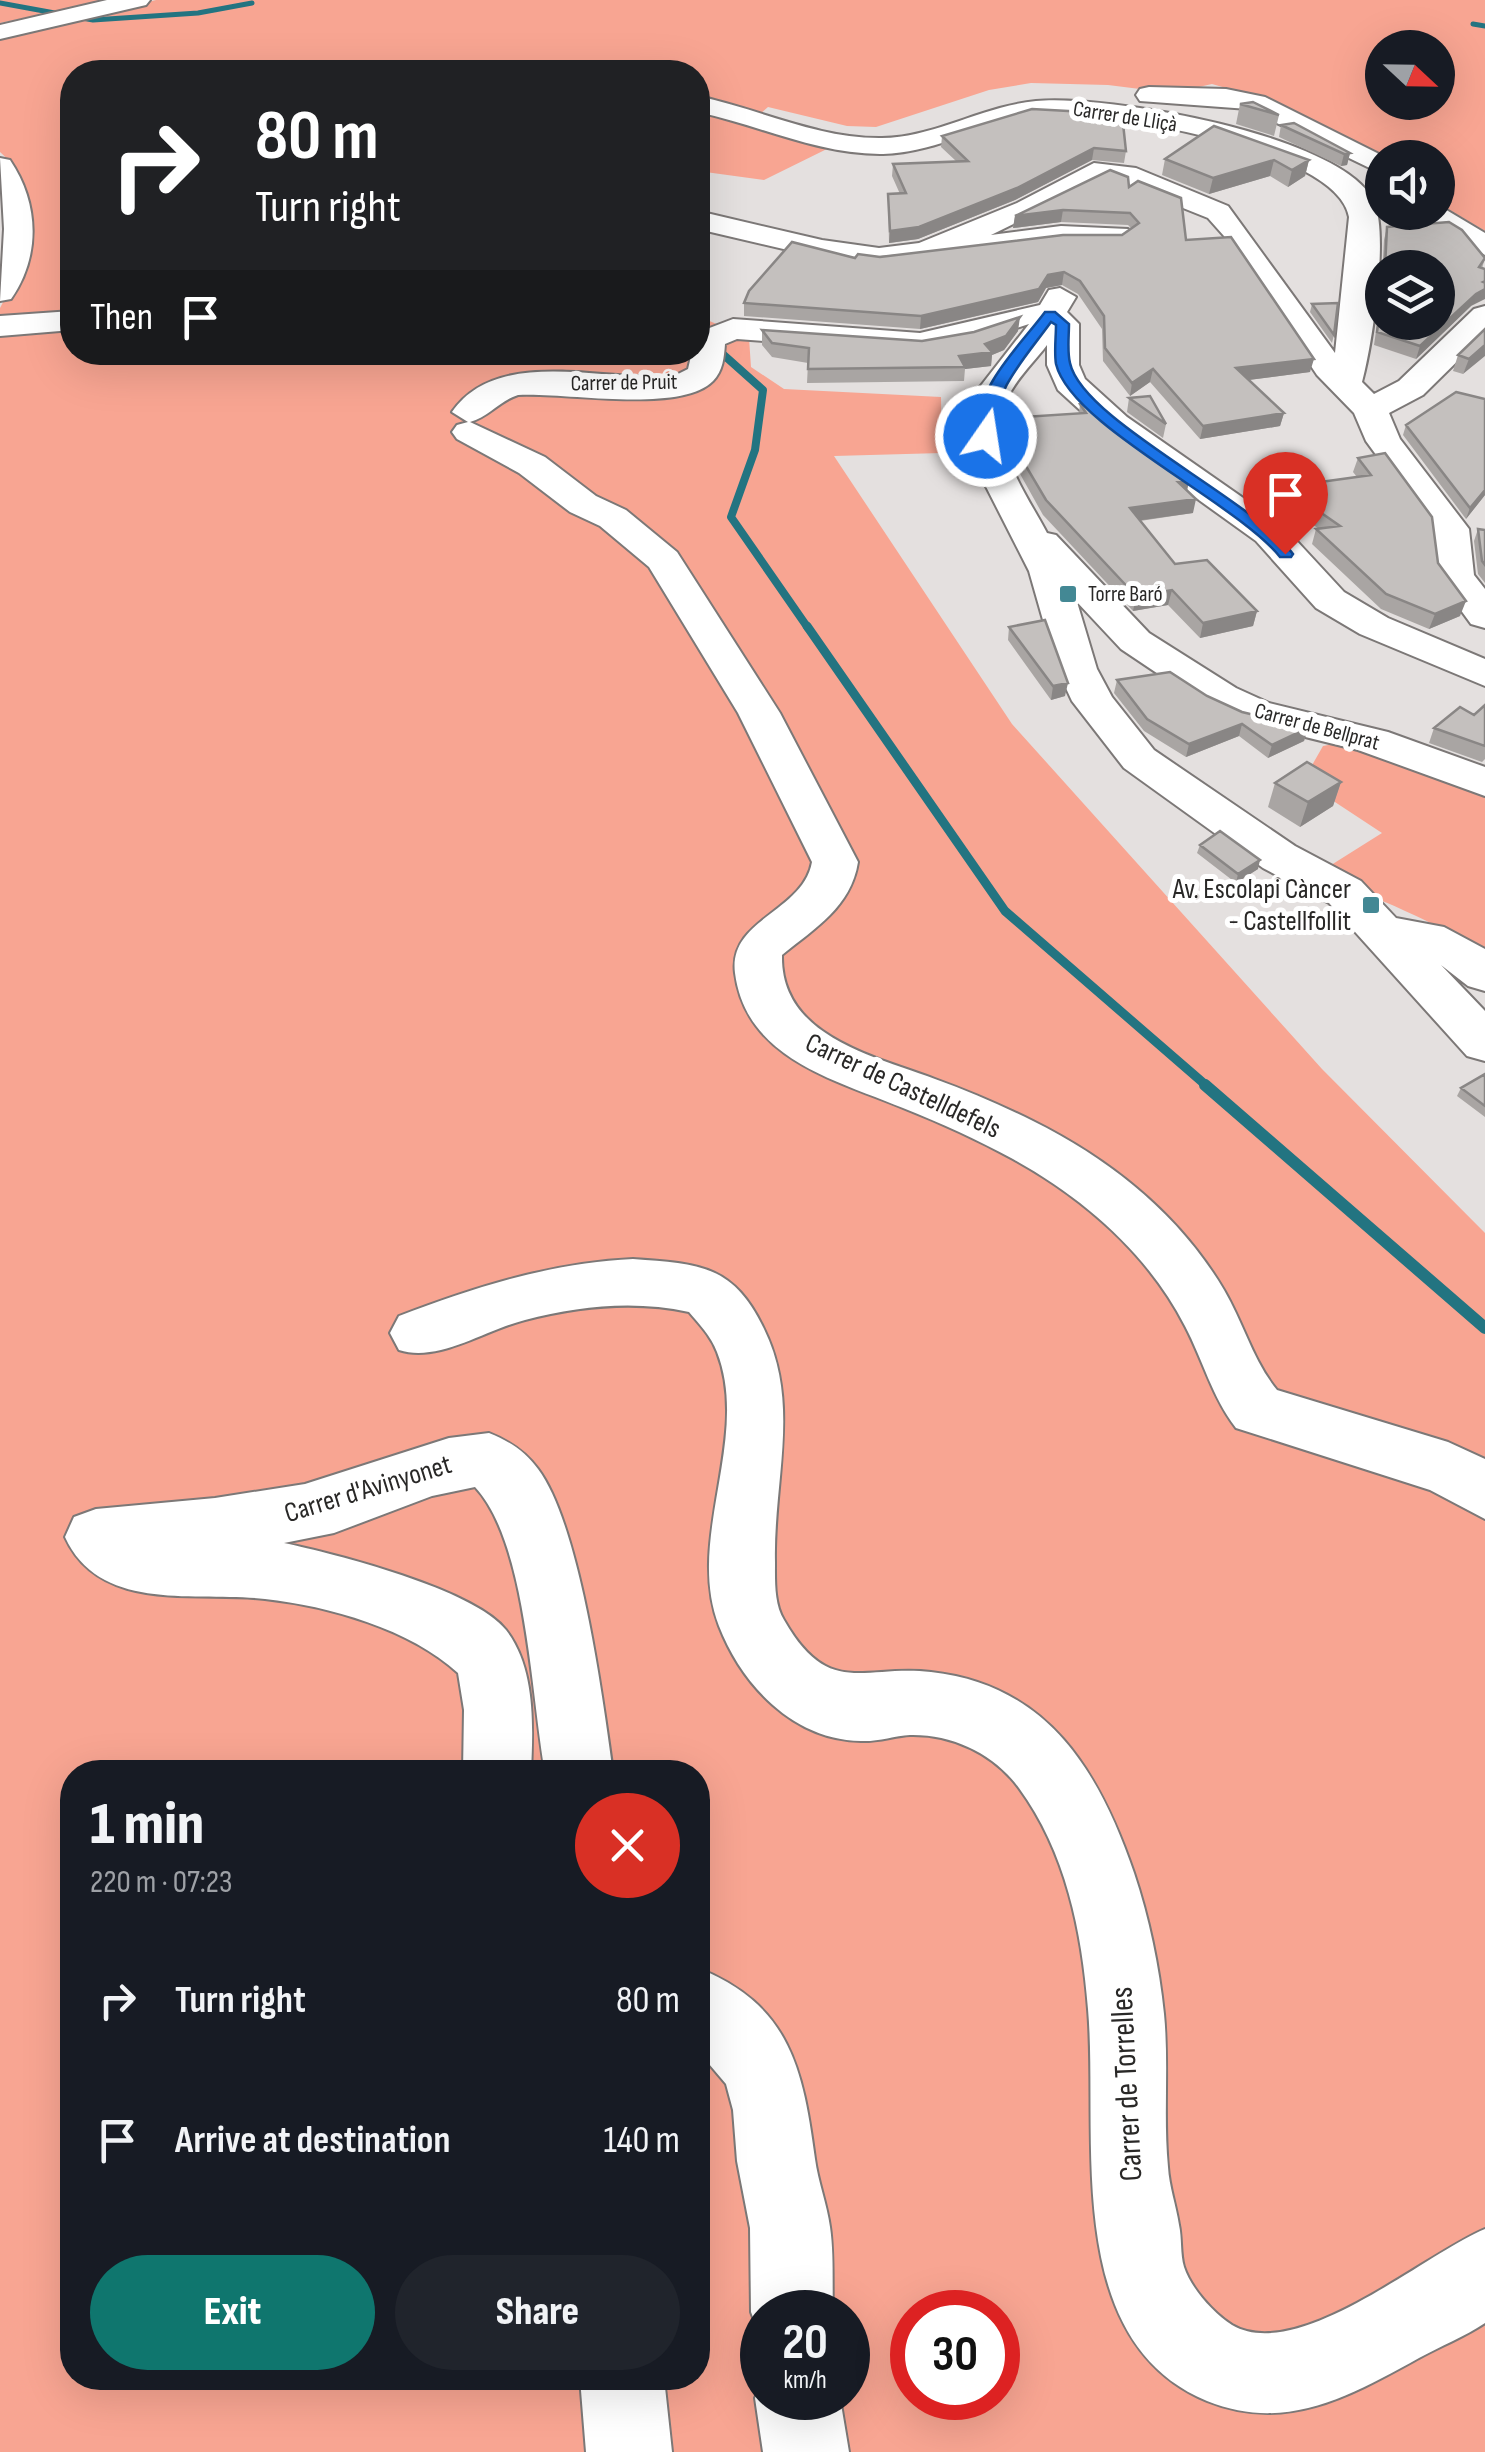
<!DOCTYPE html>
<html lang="en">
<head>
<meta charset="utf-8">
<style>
  :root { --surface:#171b24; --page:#20242c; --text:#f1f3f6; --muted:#9ea1a6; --accent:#0f766e }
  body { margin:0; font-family:"Sofia Sans Condensed",sans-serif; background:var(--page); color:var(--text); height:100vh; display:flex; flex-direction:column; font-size:38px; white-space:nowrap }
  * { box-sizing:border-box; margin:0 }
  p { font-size:32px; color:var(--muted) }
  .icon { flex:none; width:55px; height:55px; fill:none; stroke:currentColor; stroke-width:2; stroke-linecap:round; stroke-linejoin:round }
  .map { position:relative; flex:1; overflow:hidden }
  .drawer { position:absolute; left:60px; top:1760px; width:650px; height:630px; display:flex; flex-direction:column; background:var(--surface); border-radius:40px; box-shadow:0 10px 40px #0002 }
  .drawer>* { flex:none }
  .banner { position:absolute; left:60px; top:60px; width:650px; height:305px; border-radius:40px; box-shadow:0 10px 40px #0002; background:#202124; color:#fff; overflow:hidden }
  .needle { width:65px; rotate:112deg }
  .tools { position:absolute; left:1365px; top:30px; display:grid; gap:20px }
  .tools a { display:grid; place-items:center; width:90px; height:90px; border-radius:50%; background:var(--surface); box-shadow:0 10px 40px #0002; font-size:50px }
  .speed { position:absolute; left:740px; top:2290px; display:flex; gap:20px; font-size:50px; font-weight:700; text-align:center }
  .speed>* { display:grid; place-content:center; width:130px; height:130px; border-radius:50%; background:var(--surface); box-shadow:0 10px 40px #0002; line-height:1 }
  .speed small { font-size:25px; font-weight:400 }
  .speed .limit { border:15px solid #d22; background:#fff; color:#111 }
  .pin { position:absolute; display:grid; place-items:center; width:85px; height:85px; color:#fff; margin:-102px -42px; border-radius:50% 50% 50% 0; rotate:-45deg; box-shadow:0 0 10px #0007 }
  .pin .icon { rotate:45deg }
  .me { position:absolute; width:110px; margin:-55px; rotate:13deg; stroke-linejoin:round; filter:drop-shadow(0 0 8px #0008) }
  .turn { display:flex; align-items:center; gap:35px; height:210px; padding:0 30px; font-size:45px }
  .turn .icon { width:130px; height:130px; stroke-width:2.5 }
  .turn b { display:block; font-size:70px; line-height:85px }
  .then { display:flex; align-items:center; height:95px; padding:0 30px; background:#0003; gap:20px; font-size:38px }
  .round { display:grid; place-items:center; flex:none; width:105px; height:105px; border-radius:52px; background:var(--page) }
  .overview { display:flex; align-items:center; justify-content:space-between; height:170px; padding:0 30px }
  h1 { font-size:60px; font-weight:800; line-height:75px }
  .action { display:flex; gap:20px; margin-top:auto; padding:20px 30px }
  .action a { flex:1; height:115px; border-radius:60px; background:var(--accent); color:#fff; font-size:40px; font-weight:800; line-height:115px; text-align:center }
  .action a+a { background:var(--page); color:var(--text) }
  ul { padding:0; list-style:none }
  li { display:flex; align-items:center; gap:30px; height:140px; padding:0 30px }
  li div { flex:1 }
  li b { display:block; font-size:38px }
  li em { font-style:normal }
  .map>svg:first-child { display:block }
</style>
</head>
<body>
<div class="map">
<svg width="1485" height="2452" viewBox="0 0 1485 2452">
  <rect width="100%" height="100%" fill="#e4e0df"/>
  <!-- green -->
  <path fill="#f8a592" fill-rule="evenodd" d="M 0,0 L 110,0 L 0,23 Z
    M 156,0 L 1485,0 L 1485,231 L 1438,203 L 1438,158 L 1382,158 L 1278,103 L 1212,84 L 1172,93 L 1108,85 L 1031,83 L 989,90 L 876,127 L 847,126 L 768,107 L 752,121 L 835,145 L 764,180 L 698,171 L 698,72 L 72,72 L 72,352 L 698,352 L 698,316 L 749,338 L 751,367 L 784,389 L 941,397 L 942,453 L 834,456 L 1012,724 L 1322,1069 L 1485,1233 L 1485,2452 L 0,2452 L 0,308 L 33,245 L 15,166 L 0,152 L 0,38 ZM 1382,48 L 1438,48 L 1438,102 L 1382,102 ZM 72,1772 L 698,1772 L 698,2378 L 72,2378 ZM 762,2312 L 848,2312 L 848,2398 L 762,2398 ZM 912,2312 L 998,2312 L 998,2398 L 912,2398 Z
    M 1339,743 L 1485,792 L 1485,958 C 1437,918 1375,901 1320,872 L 1382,833 L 1303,781 L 1323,746 Z"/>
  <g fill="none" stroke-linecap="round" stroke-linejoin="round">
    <!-- stream-far3 -->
    <path stroke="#237481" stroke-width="5" d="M 0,3 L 93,20 L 198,13 L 252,3
      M 1473,24 L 1485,26"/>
    <!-- stream-far2 -->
    <path stroke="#237481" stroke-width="8" d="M 698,332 L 763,390 L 755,450 L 731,517 L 808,628"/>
    <!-- stream-far1 -->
    <path stroke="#237481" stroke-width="9" d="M 807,626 L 1005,911 L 1208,1087"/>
    <!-- stream -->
    <path stroke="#237481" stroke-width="12" d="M 1205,1085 L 1485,1328"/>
    <!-- minor casing -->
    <g stroke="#7c7877" stroke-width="4">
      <path id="minor" d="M 107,0 L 150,0 L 146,5 L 0,39 L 0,25 Z
        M 1149,87 L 1226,89 L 1265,97 L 1387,158 L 1382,158 L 1382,174 L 1248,109 L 1140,101 L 1136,95 L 1140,89 Z
        M 698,96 C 759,109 819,139 882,138 C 935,137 983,106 1036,101 C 1105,94 1345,135 1374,202 C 1389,235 1372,345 1362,382 L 1374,394 L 1399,381 L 1474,309 L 1485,306 L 1485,334 L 1423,395 L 1389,413 L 1400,439 L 1469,529 L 1474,575 L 1485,589 L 1485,628 L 1471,624 L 1436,576 L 1431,530 L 1366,441 L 1354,413 L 1317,375 L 1224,236 L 1208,218 L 1108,178 L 991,235 L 1061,226 L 1128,229 L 1133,235 L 1118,244 L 1061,244 L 879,266 L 822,258 L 698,229 L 698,211 L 822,240 L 879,248 L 919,243 L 1017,203 L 1094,163 L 1136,168 L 1228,206 L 1335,353 L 1349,217 C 1337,146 1092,108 1030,117 C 980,125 934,153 883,154 C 819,155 759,125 698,112 Z
        M 0,158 L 10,160 C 39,203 41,256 11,299 L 0,301 L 4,229 Z
        M 1438,205 L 1485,233 L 1485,255 L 1416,212 L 1438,212 Z
        M 1060,288 L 1076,297 L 1067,312 L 1079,324 L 1079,365 L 1085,379 L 1127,417 L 1282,525 L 1344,592 L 1388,618 L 1485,659 L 1485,686 L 1360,634 L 1316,608 L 1256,541 L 1103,431 L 1058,390 L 1047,365 L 1047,345 C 1035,361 1018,377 1009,395 C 986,441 1026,493 1047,533 L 1056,535 L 1149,633 L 1236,688 L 1269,703 L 1388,732 L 1485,767 L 1485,796 L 1358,750 L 1240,721 L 1206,706 L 1121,649 L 1077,602 L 1097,669 L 1112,697 L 1154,750 L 1295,846 L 1361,881 L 1396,918 L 1444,927 L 1485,949 L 1485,991 L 1468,986 L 1441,965 L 1485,1011 L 1485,1061 L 1467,1056 L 1329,903 L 1263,868 L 1124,768 L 1072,701 L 1057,669 L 1029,571 L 972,459 L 969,436 L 969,412 L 976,392 L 1029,324 L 971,343 L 920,352 L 737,339 L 725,344 C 724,357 723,371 713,381 C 681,414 564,392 518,395 C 499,401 489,417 470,422 L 545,457 L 596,496 L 626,510 L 677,552 L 780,713 L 858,862 C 851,907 815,928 782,955 C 780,1037 875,1056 935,1079 C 968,1091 1001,1105 1033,1121 C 1111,1160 1179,1214 1224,1290 C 1243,1322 1253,1361 1277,1390 L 1448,1442 L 1485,1459 L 1485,1519 L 1430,1490 L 1236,1428 C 1212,1397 1203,1360 1185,1326 C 1148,1254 1084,1198 1013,1159 C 978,1140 941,1123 903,1108 C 836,1080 746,1059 735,973 C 728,919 803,912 812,862 L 738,713 L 649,567 L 600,526 L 570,512 L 519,473 L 457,439 L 452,432 L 457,425 L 468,422 L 452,412 C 498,345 607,383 674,376 L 688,369 L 692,352 L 698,352 L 699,332 L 733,319 L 920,333 L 1040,305 L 1049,290 Z
        M 72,311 L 72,330 L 0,336 L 0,316 Z
        M 633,1259 C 699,1264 733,1264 764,1329 C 801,1404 773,1482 775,1562 C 775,1581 774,1604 784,1620 C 829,1699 864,1664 931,1672 C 1048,1685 1099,1771 1134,1873 C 1149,1918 1159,1966 1164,2014 C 1169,2065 1163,2116 1168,2167 C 1169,2186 1176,2205 1179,2225 C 1182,2238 1180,2254 1184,2267 C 1191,2288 1213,2313 1232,2325 C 1298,2364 1426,2253 1485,2229 L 1485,2323 C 1464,2337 1441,2346 1419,2358 C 1350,2396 1286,2433 1207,2401 C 1060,2340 1099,2135 1088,2009 C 1082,1932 1066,1852 1019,1788 C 994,1754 953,1734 910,1735 C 894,1736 877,1742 861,1741 C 793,1740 742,1685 719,1626 C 685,1538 751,1439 717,1352 C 711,1336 699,1324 689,1312 C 634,1300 579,1306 525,1320 C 485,1330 438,1363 399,1350 L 390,1333 L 399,1316 C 475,1287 550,1263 633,1259 Z
        M 489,1433 C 509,1441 525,1451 538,1469 C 580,1525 603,1699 613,1772 L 545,1772 C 531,1696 527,1542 475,1487 L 432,1496 L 334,1533 L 284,1543 C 335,1554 474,1589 506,1630 C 536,1669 533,1727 531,1772 L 463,1772 L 464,1710 L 458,1673 C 410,1629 329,1606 265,1599 C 197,1591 100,1614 65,1537 L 74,1517 L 96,1509 L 215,1498 L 305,1484 L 449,1438 Z
        M 698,1968 C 790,2005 803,2069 815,2159 C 818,2182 827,2204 830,2227 C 834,2254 832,2284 833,2312 L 762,2312 L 762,2341 L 751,2312 L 750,2228 L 737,2161 L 733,2110 L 726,2084 L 698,2051 Z
        M 580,2378 L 664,2378 L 672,2452 L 586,2452 Z
        M 762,2381 L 762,2398 L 840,2398 L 849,2452 L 763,2452 L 755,2398 Z"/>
    </g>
    <!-- minor -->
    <use href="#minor" fill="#fff" fill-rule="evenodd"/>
  </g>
  <!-- wall -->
  <path fill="#a9a5a3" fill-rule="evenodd" d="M 1240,104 L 1279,115 L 1274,136 L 1236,124 Z
    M 1281,125 L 1350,153 L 1347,165 L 1341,166 L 1279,137 Z
    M 942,136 L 1126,151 L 1124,163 L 1092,160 L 1015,200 L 918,239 L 889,243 L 888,194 L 900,194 L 892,176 L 893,164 L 956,161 L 941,147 Z
    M 1165,159 L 1309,160 L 1305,176 L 1288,187 L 1270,176 L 1209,194 L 1162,175 Z
    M 1129,187 L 1186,240 L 1310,372 L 1248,380 L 1284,413 L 1280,426 L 1200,439 L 1150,382 L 1130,396 L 1103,361 L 1102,329 L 1078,294 L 1062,285 L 1046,288 L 1038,302 L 920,329 L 744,316 L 744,303 L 855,258 L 1122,235 L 1131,228 L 1128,225 L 1061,222 L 1013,228 L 1015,216 Z
    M 1387,227 L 1485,258 L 1471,306 L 1416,359 L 1374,345 L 1381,297 L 1384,240 ZM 1382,268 L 1438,268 L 1382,322 Z
    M 1312,304 L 1334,335 L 1332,343 L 1310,312 Z
    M 1485,329 L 1463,374 L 1453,371 L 1458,355 Z
    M 762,330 L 922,341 L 1018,331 L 1004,350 L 992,355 L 991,366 L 965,369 L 964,381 L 807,383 L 808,363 L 772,357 L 762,345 Z
    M 1129,398 L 1166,424 L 1163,438 L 1127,412 Z
    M 1485,399 L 1485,495 L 1466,519 L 1403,435 L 1406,425 Z
    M 1080,404 L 1189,481 L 1187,490 L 1193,513 L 1140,521 L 1175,564 L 1257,611 L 1253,626 L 1200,638 L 1168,605 L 1133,611 L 1043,515 L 1015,465 L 1006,432 L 1008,418 L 1079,413 Z
    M 1358,458 L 1438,563 L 1460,616 L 1429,629 L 1381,609 L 1312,544 L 1316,529 L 1319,529 L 1280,501 L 1284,487 L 1357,477 L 1353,472 Z
    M 1478,529 L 1485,530 L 1485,583 L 1478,574 L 1474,541 Z
    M 1009,627 L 1065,696 L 1051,700 L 1008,640 Z
    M 1117,680 L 1207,696 L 1242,712 L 1308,728 L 1304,741 L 1268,758 L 1239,736 L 1186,757 L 1144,731 L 1114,693 Z
    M 1485,705 L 1485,759 L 1482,762 L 1429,743 L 1434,728 L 1474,715 Z
    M 1341,782 L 1333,806 L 1300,827 L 1268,807 L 1275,783 Z
    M 1200,845 L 1258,869 L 1236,883 L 1197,853 Z
    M 1485,1074 L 1485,1117 L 1457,1096 L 1461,1088 Z"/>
  <!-- shaded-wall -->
  <path fill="#898685" d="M 1094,148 L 1092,160 L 1015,200 L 918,239 L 889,243 L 890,231 Z
    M 1350,153 L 1347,165 L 1341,166 L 1344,154 Z
    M 1274,160 L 1270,176 L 1209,194 L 1213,178 Z
    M 1309,160 L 1305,176 L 1288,187 L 1292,170 Z
    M 1063,210 L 1061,222 L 1013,228 L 1015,216 Z
    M 1064,272 L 1062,285 L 1046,288 L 1038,302 L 920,329 L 921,316 L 1048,275 Z
    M 1485,281 L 1485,299 L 1471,306 L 1416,359 L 1420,346 Z
    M 1020,317 L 1018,331 L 1004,350 L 992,355 L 991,366 L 965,369 L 959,356 L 985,344 Z
    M 1485,345 L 1485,356 L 1463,374 L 1469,359 Z
    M 1314,359 L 1310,372 L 1233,382 L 1236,368 Z
    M 1153,369 L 1150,382 L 1130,396 L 1132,383 Z
    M 1284,413 L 1280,426 L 1200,439 L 1203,426 Z
    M 1189,481 L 1186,495 L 1178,482 Z
    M 1485,490 L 1485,495 L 1466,519 L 1470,508 Z
    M 1196,499 L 1193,513 L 1128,522 L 1130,508 Z
    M 1172,590 L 1168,605 L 1133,611 L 1136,596 Z
    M 1466,601 L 1460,616 L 1429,629 L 1435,614 Z
    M 1257,611 L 1253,626 L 1200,638 L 1203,623 Z
    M 1068,683 L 1065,696 L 1051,700 L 1053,686 Z
    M 1242,724 L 1239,736 L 1186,757 L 1189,744 Z
    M 1308,728 L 1304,741 L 1268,758 L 1272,745 Z
    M 1341,782 L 1333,806 L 1300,827 L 1308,802 Z
    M 1260,860 L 1258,869 L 1236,883 L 1238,874 Z"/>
  <!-- building -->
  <path fill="#c4c0be" stroke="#898685" stroke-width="2.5" d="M 1253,102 L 1279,115 L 1240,104 Z
    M 1032,109 L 1122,114 L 1126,151 L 1094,148 L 1017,188 L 919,227 L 890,231 L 888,194 L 906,193 L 893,164 L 968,161 L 942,136 Z
    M 1294,123 L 1350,153 L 1344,154 L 1281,125 Z
    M 1214,126 L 1309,160 L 1292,170 L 1274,160 L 1213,178 L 1165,159 Z
    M 1110,170 L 1128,177 L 1129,187 L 1138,181 L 1181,198 L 1186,240 L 1231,237 L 1314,359 L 1236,368 L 1284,413 L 1203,426 L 1153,369 L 1132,383 L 1105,348 L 1104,316 L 1080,281 L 1064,272 L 1048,275 L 1039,289 L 921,316 L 744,303 L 749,291 L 792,242 L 855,258 L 858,254 L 880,257 L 1063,235 L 1122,235 L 1139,223 L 1130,213 L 1063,210 L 1015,216 Z
    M 1449,222 L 1462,230 L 1485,258 L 1479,267 L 1485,269 L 1485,281 L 1483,282 L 1485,283 L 1485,289 L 1476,294 L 1420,346 L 1377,332 L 1382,296 L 1382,322 L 1438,322 L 1438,268 L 1385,268 L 1387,227 Z
    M 1338,303 L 1334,335 L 1312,304 Z
    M 1020,317 L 1006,336 L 985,344 L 992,352 L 959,356 L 965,367 L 808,369 L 809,348 L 772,343 L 762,330 L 922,341 L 974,332 Z
    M 1485,329 L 1485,345 L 1469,359 L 1458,355 Z
    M 1456,392 L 1485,399 L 1485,490 L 1470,508 L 1406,425 Z
    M 1150,396 L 1166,424 L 1129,398 Z
    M 1085,403 L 1189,481 L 1178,482 L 1196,499 L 1130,508 L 1175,564 L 1207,560 L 1257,611 L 1203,623 L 1172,590 L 1136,596 L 1046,500 L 1017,451 L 1008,418 L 1086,413 L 1080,404 Z
    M 1385,453 L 1432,517 L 1438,563 L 1466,601 L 1435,614 L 1386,594 L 1316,529 L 1340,526 L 1284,487 L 1371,475 L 1358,458 Z
    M 1478,529 L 1485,530 L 1485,565 L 1482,561 Z
    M 1045,620 L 1068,683 L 1053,686 L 1009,627 Z
    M 1170,672 L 1207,696 L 1242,712 L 1308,728 L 1272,745 L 1242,724 L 1189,744 L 1147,719 L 1117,680 Z
    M 1485,705 L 1485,746 L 1434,728 L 1460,707 L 1474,715 Z
    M 1307,762 L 1341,782 L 1308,802 L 1275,783 Z
    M 1220,831 L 1260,860 L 1238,874 L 1200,845 Z
    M 1485,1074 L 1485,1106 L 1461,1088 Z"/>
  <!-- route -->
  <path fill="#1a73e8" stroke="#114b97" stroke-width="2.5" d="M 1045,312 L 1055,312 L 1069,324 C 1069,336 1067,351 1070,363 C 1082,420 1252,499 1293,554 L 1291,557 L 1280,557 C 1236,502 1071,426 1056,364 C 1054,352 1056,337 1056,325 L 1051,322 C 1025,358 993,390 993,436 L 981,439 C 968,393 1020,346 1045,312 Z"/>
  <!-- markers -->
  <g fill="#438894" stroke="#fff" stroke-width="4">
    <rect x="1058" y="584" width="20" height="20" rx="5"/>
    <rect x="1361" y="895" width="20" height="20" rx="5"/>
  </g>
  <g text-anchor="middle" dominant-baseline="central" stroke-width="10" stroke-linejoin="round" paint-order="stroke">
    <!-- far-street labels -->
    <g font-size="22" fill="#292827" stroke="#fff">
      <text transform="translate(1125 117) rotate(9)">Carrer de Lliçà</text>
      <text transform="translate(624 383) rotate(-1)">Carrer de Pruit</text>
      <text transform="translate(1317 727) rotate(15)">Carrer de Bellprat</text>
    </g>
    <!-- far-poi labels -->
    <g font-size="22" fill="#292827" stroke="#fff" text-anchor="start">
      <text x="1088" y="594">Torre Baró</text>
    </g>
    <!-- poi labels -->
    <g font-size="28" fill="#292827" stroke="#fff" text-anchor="end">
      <text x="1351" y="889">Av. Escolapi Càncer<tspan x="1351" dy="32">- Castellfollit</tspan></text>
    </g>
    <!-- street labels -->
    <g font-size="28" fill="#292827" stroke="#fff">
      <text transform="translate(903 1086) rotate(25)">Carrer de Castelldefels</text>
      <text transform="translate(368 1489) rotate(-17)">Carrer d'Avinyonet</text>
    </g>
    <!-- near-street labels -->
    <g font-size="32" fill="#292827" stroke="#fff">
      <text transform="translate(1127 2084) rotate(-93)">Carrer de Torrelles</text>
    </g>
  </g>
</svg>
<div class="tools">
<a><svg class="needle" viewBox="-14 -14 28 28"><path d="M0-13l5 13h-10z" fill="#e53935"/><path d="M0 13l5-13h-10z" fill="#9ea1a6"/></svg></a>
<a><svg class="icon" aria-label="sound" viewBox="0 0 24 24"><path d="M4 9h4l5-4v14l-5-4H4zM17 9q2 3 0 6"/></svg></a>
<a><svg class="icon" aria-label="layers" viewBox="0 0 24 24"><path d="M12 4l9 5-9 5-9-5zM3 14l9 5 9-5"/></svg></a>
</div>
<div class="speed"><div>20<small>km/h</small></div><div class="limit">30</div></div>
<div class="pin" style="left:1285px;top:554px;background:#d93025"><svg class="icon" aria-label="arrive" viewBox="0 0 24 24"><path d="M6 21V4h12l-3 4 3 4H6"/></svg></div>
<svg class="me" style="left:986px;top:436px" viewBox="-20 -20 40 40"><circle r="17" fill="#1a73e8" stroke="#fff" stroke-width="3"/><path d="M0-11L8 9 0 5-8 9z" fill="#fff"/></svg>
<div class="banner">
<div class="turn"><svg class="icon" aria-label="right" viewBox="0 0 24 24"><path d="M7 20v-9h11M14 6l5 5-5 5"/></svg><div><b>80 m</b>Turn right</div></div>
<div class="then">Then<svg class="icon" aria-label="arrive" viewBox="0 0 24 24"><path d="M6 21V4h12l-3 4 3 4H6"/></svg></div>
</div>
<section class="drawer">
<div class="overview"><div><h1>1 min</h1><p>220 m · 07:23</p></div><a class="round" style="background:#d93025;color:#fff"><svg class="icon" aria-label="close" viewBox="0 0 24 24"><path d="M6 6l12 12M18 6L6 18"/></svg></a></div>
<ul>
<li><svg class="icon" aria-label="right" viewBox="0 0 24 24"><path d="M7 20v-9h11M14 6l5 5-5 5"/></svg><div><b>Turn right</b></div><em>80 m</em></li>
<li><svg class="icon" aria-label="arrive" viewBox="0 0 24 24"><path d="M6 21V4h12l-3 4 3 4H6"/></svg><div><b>Arrive at destination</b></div><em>140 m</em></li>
</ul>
<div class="action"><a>Exit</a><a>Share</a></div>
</section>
</div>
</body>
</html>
